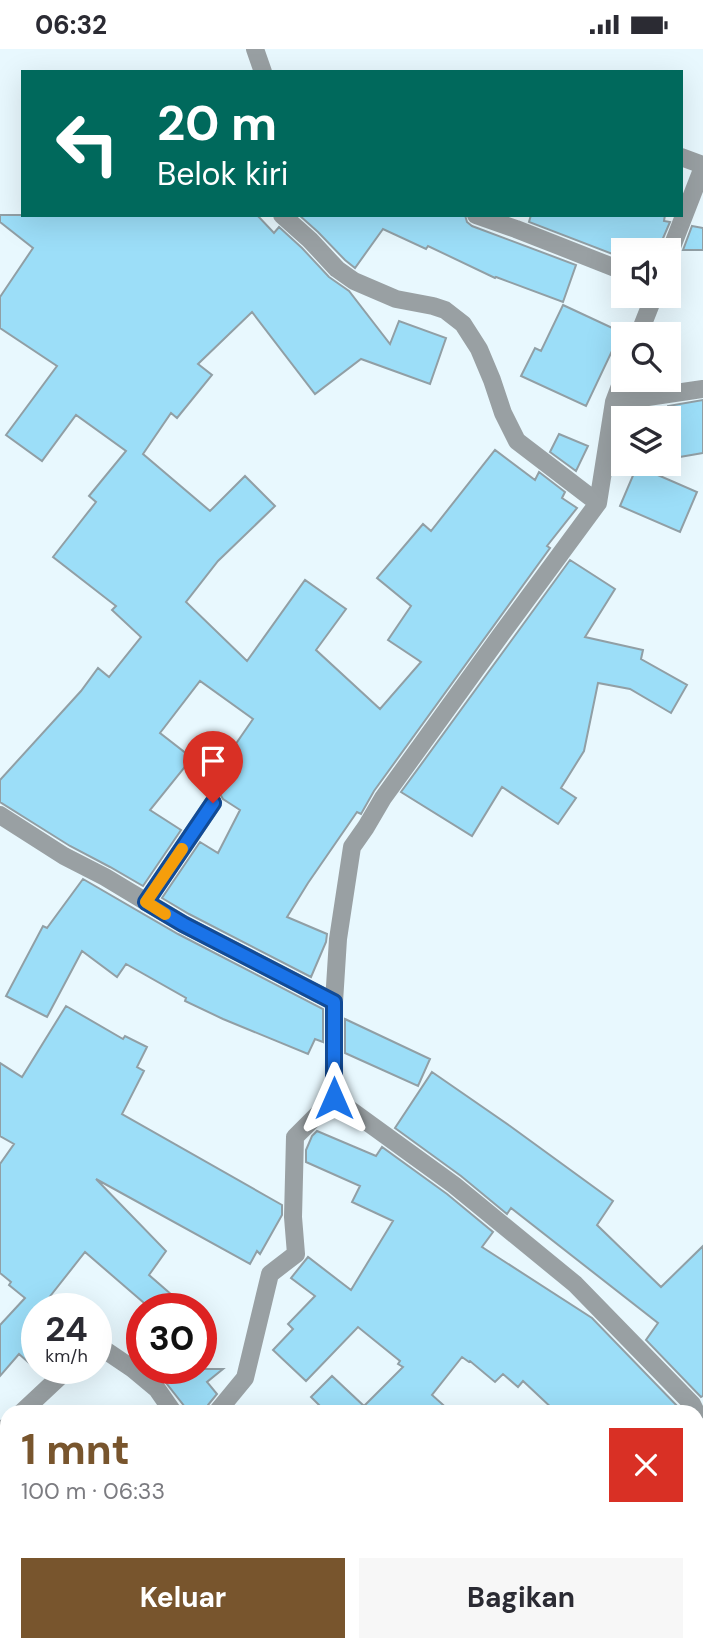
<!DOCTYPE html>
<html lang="id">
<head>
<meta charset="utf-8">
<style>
  :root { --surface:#fff; --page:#f7f7f7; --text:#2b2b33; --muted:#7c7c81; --accent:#78552d }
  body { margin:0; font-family:"DM Sans",sans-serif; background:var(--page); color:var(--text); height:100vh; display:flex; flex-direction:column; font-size:26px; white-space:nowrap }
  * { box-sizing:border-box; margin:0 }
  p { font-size:23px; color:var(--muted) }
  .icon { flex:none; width:38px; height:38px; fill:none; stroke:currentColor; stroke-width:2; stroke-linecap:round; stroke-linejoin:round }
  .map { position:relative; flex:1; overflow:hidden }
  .side { position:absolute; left:0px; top:1356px; width:704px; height:247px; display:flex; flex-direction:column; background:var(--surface); border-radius:21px 21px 0 0; box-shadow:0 7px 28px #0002 }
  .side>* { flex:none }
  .top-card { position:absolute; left:21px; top:21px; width:662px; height:147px; border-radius:0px; box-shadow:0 7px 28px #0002; background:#00695c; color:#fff; overflow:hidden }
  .tools { position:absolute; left:611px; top:189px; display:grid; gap:14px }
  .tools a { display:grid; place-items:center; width:70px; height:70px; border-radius:0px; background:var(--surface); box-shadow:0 7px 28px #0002; font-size:35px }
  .speed { position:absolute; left:21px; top:1244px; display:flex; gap:14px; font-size:35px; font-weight:700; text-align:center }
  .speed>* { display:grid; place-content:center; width:91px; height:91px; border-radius:50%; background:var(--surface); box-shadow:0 7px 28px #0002; line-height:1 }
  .speed small { font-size:18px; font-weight:400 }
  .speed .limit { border:10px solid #d22; background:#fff; color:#111 }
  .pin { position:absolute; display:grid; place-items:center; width:60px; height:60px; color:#fff; margin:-72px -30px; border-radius:50% 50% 50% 0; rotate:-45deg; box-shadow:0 0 7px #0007 }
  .pin .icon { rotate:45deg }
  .me { position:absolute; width:77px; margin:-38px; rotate:0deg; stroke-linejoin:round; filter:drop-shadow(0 0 5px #0008) }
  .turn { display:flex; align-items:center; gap:24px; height:147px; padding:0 21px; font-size:32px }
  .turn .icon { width:91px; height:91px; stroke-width:2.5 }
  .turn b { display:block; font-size:49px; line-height:60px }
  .round { display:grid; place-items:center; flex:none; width:74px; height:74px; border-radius:0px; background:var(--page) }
  .headline { display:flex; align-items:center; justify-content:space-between; height:119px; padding:0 21px }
  h1 { font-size:42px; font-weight:700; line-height:52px; color:var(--accent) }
  .button { display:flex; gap:14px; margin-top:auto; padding:14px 21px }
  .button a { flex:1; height:80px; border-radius:0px; background:var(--accent); color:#fff; font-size:28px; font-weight:700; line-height:80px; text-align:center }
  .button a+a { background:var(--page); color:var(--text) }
  .status { display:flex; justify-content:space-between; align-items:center; height:49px; padding:0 35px; background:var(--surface); direction:ltr }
  .status svg { height:19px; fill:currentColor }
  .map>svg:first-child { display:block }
</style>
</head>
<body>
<div class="status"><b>06:32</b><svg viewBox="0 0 49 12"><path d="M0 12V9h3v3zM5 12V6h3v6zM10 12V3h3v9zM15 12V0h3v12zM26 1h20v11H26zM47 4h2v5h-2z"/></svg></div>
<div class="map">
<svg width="703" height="1602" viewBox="0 0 703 1602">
  <rect width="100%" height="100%" fill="#e8f8fe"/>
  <!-- building -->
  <path fill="#9cdef8" stroke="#919fa5" stroke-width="2" d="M 0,166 L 257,166 L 274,184 L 279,178 L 302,199 L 329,228 L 349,242 L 390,295 L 399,272 L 446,289 L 430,335 L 361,310 L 315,345 L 252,263 L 198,315 L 212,326 L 177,369 L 171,364 L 143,405 L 210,462 L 245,427 L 275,457 L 218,512 L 186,553 L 247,612 L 305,531 L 346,560 L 316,601 L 380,660 L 421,613 L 388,591 L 411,557 L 377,529 L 423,475 L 431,482 L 495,401 L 535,431 L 539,423 L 565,443 L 562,449 L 577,459 L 547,497 L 550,499 L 374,742 L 361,765 L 357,763 L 308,834 L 287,868 L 327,885 L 326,893 L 311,928 L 189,865 L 162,849 L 200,793 L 218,804 L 240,761 L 223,750 L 220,745 L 206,738 L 253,670 L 200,632 L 160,684 L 192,709 L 150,761 L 181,781 L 143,837 L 110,818 L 70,797 L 0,753 L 0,731 L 81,642 L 98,619 L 109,628 L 141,588 L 112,561 L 116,557 L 53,508 L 96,453 L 89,447 L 126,402 L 76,366 L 42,412 L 6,386 L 57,317 L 0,279 L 0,248 L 33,199 L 0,173 Z
    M 299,166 L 465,166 L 467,173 L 472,177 L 576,216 L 563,253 L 496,228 L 495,229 L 428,197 L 426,200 L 383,180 L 355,219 L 345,211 L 318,183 Z
    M 531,166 L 665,166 L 664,172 L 670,173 L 658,201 L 623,201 L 623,209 L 529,173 Z
    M 692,177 L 703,179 L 703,201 L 683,201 Z
    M 563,256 L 621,283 L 586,357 L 521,327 L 535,299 L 541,302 Z
    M 703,351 L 703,404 L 668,410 L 668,357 Z
    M 559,385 L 588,397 L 576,422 L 550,403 Z
    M 637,417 L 697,443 L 680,483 L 620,457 Z
    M 570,511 L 615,540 L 585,588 L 643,601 L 641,610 L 687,636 L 671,664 L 630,640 L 598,634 L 584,702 L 561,739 L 576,749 L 558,775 L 502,738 L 472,787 L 401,743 Z
    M 83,830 L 178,885 L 323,960 L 323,993 L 315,990 L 308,1005 L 223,970 L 185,952 L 186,949 L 126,915 L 117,928 L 82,902 L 47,968 L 6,947 L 43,877 L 47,879 Z
    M 66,957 L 123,990 L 125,987 L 147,998 L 137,1018 L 144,1022 L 122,1065 L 282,1156 L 282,1166 L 260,1205 L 257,1202 L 250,1215 L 96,1130 L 166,1202 L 149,1226 L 188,1260 L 151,1260 L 85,1203 L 40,1260 L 37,1258 L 37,1321 L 19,1305 L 0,1327 L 0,1276 L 25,1249 L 9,1236 L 11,1233 L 0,1224 L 0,1115 L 14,1095 L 0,1087 L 0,1014 L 22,1028 Z
    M 345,970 L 430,1010 L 418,1037 L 345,1004 Z
    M 432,1023 L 510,1077 L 613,1152 L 597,1176 L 661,1238 L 703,1197 L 703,1347 L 701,1348 L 646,1291 L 658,1274 L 511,1159 L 507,1165 L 461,1127 L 395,1079 Z
    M 317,1082 L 376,1107 L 382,1098 L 447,1145 L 493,1183 L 482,1198 L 592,1269 L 683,1363 L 556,1363 L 523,1332 L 518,1338 L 503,1325 L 495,1333 L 470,1312 L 469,1313 L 462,1308 L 432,1346 L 451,1363 L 326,1363 L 311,1348 L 332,1327 L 364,1357 L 403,1318 L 398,1315 L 400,1312 L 358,1278 L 306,1332 L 273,1301 L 293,1280 L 288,1275 L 315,1247 L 291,1229 L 308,1208 L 351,1241 L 393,1172 L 352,1153 L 360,1137 L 306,1113 L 306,1101 L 312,1087 Z
    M 153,1320 L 223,1320 L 207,1333 L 217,1345 L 208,1356 L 206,1363 L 189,1363 L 166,1334 Z"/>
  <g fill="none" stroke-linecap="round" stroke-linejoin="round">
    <!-- street -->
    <path stroke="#99a0a3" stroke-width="18" d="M 255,0 L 263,23
      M 681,108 L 703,116
      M 282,166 L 310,191 L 337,220 L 354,232 L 396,250 L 433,257 L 445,261 L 463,275 L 479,300 L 492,331 L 503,364 L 517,392 L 598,454
      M 476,166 L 516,180 L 623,222
      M 668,208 L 703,118
      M 639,285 L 654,247
      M 614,353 L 703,340
      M 0,766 L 64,807 L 105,828 L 183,875 L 334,953
      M 146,853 L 213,754
      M 334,1049 L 454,1136 L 575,1235 L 692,1355 L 696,1363
      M 96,1295 L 133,1320 L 157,1340 L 173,1363
      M 22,1363 L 68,1320
      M 217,1363 L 245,1329 L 270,1225 L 296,1205 L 293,1168 L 295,1088 L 334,1049 L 334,953 L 338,890 L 352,798 L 366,778 L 383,749 L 500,587 L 598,454 L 614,353 L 623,329
      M 0,1384 L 7,1377
      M 225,1596 L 226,1602"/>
  </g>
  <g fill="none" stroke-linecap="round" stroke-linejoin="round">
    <!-- route casing -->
    <g stroke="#114b97" stroke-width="18">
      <path id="route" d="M 213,754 L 146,853 L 183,875 L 334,953 L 334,1049"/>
    </g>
    <!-- route -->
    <use href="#route" stroke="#1a73e8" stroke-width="12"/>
    <!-- slow -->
    <path stroke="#f59e0b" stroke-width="12" d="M 165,865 L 146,853 L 182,800"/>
  </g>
</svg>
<div class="tools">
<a><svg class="icon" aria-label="sound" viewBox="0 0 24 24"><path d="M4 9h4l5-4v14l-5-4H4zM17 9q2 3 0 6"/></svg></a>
<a><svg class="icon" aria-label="search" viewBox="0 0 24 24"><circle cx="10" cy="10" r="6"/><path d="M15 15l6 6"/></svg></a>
<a><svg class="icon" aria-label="layers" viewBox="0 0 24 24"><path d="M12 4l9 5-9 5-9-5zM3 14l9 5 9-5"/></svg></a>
</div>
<div class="speed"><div>24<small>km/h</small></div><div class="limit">30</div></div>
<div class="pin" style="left:213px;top:754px;background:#d93025"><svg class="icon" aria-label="arrive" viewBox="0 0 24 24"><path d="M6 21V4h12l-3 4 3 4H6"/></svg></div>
<svg class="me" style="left:334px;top:1049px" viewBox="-20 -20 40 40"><path d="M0-17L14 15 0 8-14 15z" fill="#1a73e8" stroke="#fff" stroke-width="4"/></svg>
<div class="top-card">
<div class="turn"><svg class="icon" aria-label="left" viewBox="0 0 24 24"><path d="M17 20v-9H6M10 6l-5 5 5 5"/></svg><div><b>20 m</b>Belok kiri</div></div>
</div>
<section class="side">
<div class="headline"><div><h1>1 mnt</h1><p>100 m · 06:33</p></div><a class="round" style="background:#d93025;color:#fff"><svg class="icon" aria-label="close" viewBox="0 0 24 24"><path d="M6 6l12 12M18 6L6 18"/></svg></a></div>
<div class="button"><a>Keluar</a><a>Bagikan</a></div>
</section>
</div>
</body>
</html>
